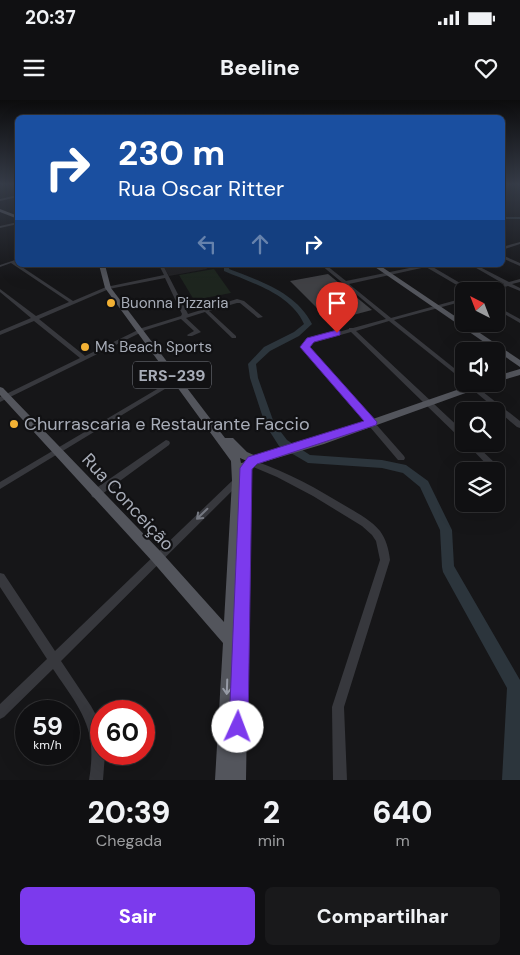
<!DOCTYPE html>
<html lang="pt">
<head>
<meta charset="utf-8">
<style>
  :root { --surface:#101012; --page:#19191b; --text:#f1f3f6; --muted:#9c9d9f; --line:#303032; --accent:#7c3aed }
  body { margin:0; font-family:"DM Sans",sans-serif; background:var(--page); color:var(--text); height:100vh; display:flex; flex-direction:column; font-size:19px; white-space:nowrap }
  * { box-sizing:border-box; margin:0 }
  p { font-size:16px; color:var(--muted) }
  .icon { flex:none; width:28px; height:28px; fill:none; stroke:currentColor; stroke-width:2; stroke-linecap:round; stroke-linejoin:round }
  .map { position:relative; height:680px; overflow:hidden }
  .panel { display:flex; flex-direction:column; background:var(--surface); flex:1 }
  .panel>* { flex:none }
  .top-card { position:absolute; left:15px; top:15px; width:490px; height:152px; border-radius:8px; box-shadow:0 5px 20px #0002,0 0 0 1px var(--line); background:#1a4fa0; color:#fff; overflow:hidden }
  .needle { width:32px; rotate:318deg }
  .controls { position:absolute; left:455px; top:182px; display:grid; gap:10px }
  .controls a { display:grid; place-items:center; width:50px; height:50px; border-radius:8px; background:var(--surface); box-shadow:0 5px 20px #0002,0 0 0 1px var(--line); font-size:25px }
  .speed { position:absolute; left:15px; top:600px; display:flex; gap:10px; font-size:25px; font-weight:700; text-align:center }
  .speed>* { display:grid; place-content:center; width:65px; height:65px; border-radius:50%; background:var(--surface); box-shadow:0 5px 20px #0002,0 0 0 1px var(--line); line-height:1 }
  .speed small { font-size:12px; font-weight:400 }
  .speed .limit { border:8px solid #d22; background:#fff; color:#111 }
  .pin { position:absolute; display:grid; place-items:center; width:42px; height:42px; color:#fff; margin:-51px -21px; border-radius:50% 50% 50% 0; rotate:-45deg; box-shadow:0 0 5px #0007 }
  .pin .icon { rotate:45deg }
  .me { position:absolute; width:55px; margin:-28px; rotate:2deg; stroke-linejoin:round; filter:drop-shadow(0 0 4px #0008) }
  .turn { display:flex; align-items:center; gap:18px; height:105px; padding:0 20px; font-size:22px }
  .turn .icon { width:65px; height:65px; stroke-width:2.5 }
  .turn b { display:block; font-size:35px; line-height:42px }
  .lanes { display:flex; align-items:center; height:48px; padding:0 20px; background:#0003; justify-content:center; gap:25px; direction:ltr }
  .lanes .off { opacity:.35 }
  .eta { display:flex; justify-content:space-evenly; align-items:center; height:85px; text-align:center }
  .eta b { font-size:30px; font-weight:800; line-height:35px }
  .action { display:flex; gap:10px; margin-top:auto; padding:10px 20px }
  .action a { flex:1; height:58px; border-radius:8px; background:var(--accent); color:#fff; font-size:20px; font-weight:800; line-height:58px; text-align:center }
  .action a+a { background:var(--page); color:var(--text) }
  .status { display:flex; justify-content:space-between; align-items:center; height:35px; padding:0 25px; background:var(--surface); direction:ltr }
  .status svg { height:14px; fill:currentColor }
  header { display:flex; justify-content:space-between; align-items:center; height:65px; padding:0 20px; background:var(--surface); font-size:22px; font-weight:800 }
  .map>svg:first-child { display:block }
</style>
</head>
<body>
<div class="status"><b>20:37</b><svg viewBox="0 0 49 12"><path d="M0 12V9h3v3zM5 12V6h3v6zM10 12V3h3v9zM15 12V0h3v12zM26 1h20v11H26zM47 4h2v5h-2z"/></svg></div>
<header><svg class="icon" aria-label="menu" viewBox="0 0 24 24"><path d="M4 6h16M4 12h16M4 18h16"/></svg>Beeline<svg class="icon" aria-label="heart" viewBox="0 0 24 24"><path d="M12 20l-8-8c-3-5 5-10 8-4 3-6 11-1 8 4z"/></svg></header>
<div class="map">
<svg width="520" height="680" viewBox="0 0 520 680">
  <rect width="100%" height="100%" fill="#161618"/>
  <!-- built -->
  <path fill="#222225" d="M 163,165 L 205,165 L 207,169 L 169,176 Z"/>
  <!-- green -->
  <path fill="#1e261f" d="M 214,169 L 231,193 L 194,200 L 179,175 Z"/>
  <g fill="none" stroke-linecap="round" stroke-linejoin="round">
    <!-- river -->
    <path fill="#2c353c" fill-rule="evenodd" d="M 502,117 L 520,117 L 520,119 L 502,119 Z
      M 224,165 L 230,165 L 229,169 C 260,181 296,192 312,224 L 299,236 L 270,251 L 256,264 L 258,278 L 274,323 L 287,340 L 310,355 L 382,360 L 406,365 L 428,381 L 452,430 L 454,466 L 520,580 L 520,680 L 502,680 L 507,588 L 443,472 L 442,467 L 440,430 L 420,387 L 403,373 L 382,368 L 308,363 L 279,346 L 265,324 L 250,278 L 248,264 L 264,247 L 294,232 L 304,224 C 291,194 252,183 224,171 Z"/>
  </g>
  <!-- building -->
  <path fill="#404145" d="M 328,174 L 372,210 L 330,221 L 290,181 Z"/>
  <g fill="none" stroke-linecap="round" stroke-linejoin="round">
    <!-- minor -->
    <path fill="#37383d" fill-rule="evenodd" d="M 18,95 L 18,97 L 0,101 L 0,99 Z
      M 18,122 L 18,124 L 0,128 L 0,126 Z
      M 520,142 L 520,144 L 502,150 L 502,147 Z
      M 502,155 L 520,163 L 520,166 L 502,158 Z
      M 18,159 L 18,161 L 15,162 L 18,165 L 19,165 L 73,201 L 106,187 L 164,175 L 159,165 L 163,165 L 188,214 L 237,199 L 244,201 L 263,217 L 258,218 L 240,203 L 237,203 L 209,211 L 236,236 L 236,238 L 232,238 L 205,212 L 186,218 L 201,232 L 192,236 L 188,236 L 187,235 L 194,231 L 181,219 L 146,230 L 0,302 L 0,297 L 80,258 L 34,221 L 0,235 L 0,231 L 31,218 L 0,192 L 0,189 L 36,216 L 69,202 L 11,163 L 0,167 L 0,165 ZM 165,178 L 182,214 L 181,216 L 142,228 L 85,256 L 39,219 L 109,189 Z
      M 321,165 L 326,165 L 346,181 L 424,165 L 432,165 L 431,166 L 472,190 L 472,191 L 467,191 L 426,167 L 349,184 L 391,218 L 464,198 L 464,201 L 394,220 L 464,276 L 464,281 L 389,221 L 356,231 L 464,332 L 464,340 L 461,339 L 351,232 L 309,244 L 308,247 L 404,356 L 405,358 L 404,360 L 398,360 L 303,248 L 302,247 L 304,242 L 349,229 L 349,228 L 353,228 L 386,219 Z
      M 471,165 L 476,165 L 509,182 L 520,179 L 520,182 L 512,184 L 520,188 L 520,191 L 508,186 L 491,191 L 485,191 L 485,190 L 504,184 Z
      M 496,206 L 520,219 L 520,223 L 496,209 Z
      M 181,275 L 184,277 L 183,278 L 0,389 L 0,382 Z
      M 466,284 L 473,284 L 520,321 L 520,328 L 517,327 Z
      M 166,340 L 169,341 L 170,343 L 169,345 L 98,397 L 95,398 L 92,397 L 91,394 L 92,391 Z
      M 467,344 L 475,344 L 497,365 L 498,367 L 497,369 L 494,370 L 491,369 Z
      M 252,360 C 286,371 318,389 349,408 C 359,414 372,421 380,431 C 386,439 389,450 390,460 L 344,607 L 347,680 L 333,680 L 332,607 L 380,460 L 376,441 L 372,435 L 362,426 L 313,396 L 277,377 L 249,365 L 248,363 L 249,361 Z
      M 237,378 L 240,379 L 241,381 L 240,383 L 61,561 L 91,606 L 96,615 L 101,630 L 101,654 L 105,654 L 103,680 L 89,680 C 91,668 92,657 91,645 C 89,616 68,592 53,569 L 4,617 L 0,619 L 0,604 L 47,559 L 0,487 L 0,473 L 4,474 L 55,551 L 234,379 Z"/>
    <!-- major -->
    <path fill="#53555c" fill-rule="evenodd" d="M 0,109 L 18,116 L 18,119 L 0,112 Z
      M 99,165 L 105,165 L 111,188 L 225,338 L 233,338 L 247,352 L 256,356 L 318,338 L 474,284 L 486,284 L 485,286 L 324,344 L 257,364 L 251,371 L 246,680 L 215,680 L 223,543 L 152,461 L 0,295 L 0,287 L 3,288 L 162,453 L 224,522 L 232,381 L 231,361 L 105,188 ZM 240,358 L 247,361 L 247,362 L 241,363 Z
      M 372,165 L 379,165 L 520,260 L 520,267 Z
      M 520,269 L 520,275 L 496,282 L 496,276 Z"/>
  </g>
  <!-- one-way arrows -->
  <defs><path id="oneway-shaft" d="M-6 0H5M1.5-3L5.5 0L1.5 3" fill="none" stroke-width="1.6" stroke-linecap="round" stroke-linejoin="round" transform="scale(1.25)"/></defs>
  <use stroke="#757881" href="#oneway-shaft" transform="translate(202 414) rotate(136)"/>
  <use stroke="#979ba6" href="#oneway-shaft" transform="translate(227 587) rotate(92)"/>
  <!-- sky -->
  <linearGradient id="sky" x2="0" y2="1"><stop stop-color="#0c0c0d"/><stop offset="0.47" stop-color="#363c48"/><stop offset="1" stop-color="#363c48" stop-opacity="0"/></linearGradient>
  <rect width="520" height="179" fill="url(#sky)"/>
  <!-- route -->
  <path fill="#7c3aed" stroke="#51269a" d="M 337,230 L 340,231 L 340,235 L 314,242 L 310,247 L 377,322 L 376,325 L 257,364 L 252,369 L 248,627 L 245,634 L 238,637 L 232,634 L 229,627 L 240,368 L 248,357 L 364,321 L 300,247 L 307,238 Z"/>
  <!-- markers -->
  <g fill="#f2b134" stroke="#111113" stroke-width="2">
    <circle cx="111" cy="203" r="5"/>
    <circle cx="85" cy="247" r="5"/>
    <circle cx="14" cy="324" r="5"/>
  </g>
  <g text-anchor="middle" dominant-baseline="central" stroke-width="4.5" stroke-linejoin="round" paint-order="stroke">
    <!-- far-poi labels -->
    <g font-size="15" fill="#a8adb8" stroke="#111113" text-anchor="start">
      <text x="121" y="203">Buonna Pizzaria</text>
      <text x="95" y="247">Ms Beach Sports</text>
    </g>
    <!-- shield labels -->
    <rect fill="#111113" stroke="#7b7e86" stroke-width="1" x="133" y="261.5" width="78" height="27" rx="4"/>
    <g font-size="16" font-weight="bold" fill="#a8adb8">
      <text x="172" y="275">ERS-239</text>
    </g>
    <!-- poi labels -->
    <g font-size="18" fill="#a8adb8" stroke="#111113" text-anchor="start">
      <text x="24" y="324">Churrascaria e Restaurante Faccio</text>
    </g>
    <!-- street labels -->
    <g font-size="18" fill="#a8adb8" stroke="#111113">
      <text transform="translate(128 402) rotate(47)">Rua Conceição</text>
    </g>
  </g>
</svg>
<div class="controls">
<a><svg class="needle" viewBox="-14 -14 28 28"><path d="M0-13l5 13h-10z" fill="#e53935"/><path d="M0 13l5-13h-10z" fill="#9c9d9f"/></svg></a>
<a><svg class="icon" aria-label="sound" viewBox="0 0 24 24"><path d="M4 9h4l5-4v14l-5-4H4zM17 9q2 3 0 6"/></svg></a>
<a><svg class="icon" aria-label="search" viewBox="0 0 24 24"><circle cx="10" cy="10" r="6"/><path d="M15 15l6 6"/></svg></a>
<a><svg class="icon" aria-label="layers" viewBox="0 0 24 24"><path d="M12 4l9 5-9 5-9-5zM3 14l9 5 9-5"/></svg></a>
</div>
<div class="speed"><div>59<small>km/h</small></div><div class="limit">60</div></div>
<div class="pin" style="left:337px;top:233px;background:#d93025"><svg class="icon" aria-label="arrive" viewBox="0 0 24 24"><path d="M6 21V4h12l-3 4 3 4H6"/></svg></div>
<svg class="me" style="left:238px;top:627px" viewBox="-20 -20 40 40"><circle r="19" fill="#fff"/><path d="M0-13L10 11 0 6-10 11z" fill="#7c3aed"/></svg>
<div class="top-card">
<div class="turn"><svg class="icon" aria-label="right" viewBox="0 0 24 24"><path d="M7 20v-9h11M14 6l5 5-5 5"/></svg><div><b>230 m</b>Rua Oscar Ritter</div></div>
<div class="lanes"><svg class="icon off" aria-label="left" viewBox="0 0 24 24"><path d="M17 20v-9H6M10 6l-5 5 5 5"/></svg><svg class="icon off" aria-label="ahead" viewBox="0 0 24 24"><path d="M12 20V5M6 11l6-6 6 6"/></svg><svg class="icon" aria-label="right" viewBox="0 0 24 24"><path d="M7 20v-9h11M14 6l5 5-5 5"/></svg></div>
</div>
</div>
<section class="panel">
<div class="eta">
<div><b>20:39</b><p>Chegada</p></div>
<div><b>2</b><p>min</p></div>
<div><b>640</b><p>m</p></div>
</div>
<div class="action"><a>Sair</a><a>Compartilhar</a></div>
</section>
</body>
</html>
